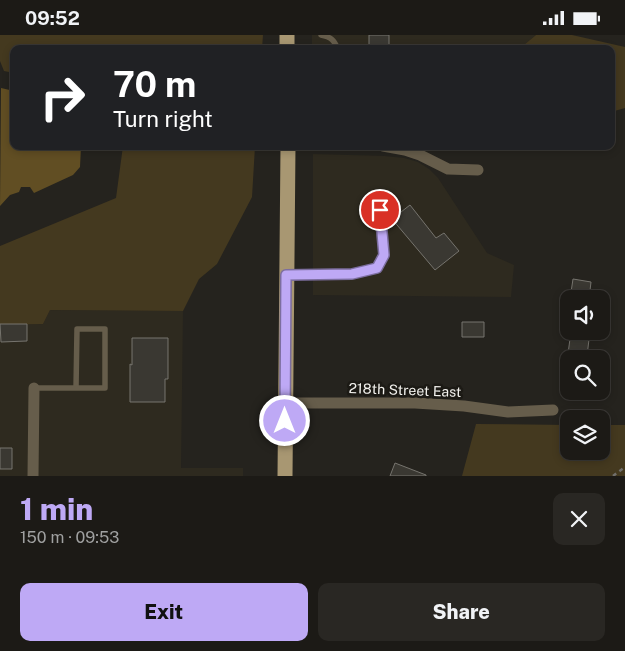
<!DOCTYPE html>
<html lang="en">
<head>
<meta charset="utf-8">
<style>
  :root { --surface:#1c1a16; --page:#292723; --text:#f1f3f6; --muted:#a0a1a1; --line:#3a3835; --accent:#bea9f5 }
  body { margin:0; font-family:"Public Sans",sans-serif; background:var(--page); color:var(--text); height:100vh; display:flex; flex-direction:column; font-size:19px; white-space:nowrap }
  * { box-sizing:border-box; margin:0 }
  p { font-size:16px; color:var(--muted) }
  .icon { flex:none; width:28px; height:28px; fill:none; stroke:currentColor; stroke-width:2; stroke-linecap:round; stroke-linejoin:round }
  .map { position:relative; height:441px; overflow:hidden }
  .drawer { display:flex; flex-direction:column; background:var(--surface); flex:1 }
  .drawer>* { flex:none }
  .hud { position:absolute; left:10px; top:10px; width:605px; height:105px; border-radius:10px; box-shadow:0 2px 8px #0003,0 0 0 1px var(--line); background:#202124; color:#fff; overflow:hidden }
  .fabs { position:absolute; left:560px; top:255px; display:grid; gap:10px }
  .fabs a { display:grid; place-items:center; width:50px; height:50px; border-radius:10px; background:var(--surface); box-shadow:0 2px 8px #0003,0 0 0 1px var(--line); font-size:25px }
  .pin { position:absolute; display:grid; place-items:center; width:42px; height:42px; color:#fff; margin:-21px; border:2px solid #fff; border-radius:50%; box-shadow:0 1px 5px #0007 }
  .me { position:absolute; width:55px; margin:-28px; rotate:0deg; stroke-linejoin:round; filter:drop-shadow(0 0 4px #0008) }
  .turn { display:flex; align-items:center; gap:18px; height:105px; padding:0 20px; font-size:22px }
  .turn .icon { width:65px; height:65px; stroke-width:2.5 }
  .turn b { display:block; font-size:35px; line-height:42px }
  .round { display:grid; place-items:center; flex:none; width:52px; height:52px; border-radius:10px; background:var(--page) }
  .overview { display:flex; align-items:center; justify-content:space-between; height:85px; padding:0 20px }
  h1 { font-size:30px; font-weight:800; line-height:38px; color:var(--accent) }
  .primary-button { display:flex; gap:10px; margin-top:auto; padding:10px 20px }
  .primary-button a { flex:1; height:58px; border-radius:10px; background:var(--accent); color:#111; font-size:20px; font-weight:800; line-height:58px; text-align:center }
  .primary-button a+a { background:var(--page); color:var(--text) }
  .status { display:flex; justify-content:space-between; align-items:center; height:35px; padding:0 25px; background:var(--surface); direction:ltr }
  .status svg { height:14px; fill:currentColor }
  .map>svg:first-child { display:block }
</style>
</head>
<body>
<div class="status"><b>09:52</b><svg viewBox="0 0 49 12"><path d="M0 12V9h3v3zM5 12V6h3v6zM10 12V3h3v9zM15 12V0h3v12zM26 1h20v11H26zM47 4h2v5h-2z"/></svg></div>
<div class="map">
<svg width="625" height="441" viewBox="0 0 625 441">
  <rect width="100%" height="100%" fill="#25231e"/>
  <!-- built -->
  <path fill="#2e2a1f" d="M 312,0 L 536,0 L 519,14 L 312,14 Z
    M 313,119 L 385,121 L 404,123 L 418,127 L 429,134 L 438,143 L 487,218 L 514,230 L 511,262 L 313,260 Z
    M 50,275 L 183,276 L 181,433 L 243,433 L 243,441 L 0,441 L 0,290 L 43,289 Z"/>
  <!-- green -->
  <path fill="#44391f" d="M 0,0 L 263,0 L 262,14 L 14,14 L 14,38 L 4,36 L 0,26 Z
    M 536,0 L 572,0 L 625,12 L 625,73 L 611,77 L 611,14 L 519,14 Z
    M 123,111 L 255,111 L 252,162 L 217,229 L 199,244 L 183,276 L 50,275 L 43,289 L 0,290 L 0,211 L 116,163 Z
    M 476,389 L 569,390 L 569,416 L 601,416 L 601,390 L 625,390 L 625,441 L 462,441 Z"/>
  <!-- water -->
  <path fill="#614e23" d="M 1,53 L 14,56 L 14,111 L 81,111 L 80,132 L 73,140 L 34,158 L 30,152 L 21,152 L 19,157 L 10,160 L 0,171 Z"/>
  <!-- building -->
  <path fill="#3a3832" stroke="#76746e" d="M 369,0 L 389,0 L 389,14 L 369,14 Z
    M 410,170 L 436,203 L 444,198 L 459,216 L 435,235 L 392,184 Z
    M 573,244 L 591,247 L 589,264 L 570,264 Z
    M 462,287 L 484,287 L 484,302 L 462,302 Z
    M 0,289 L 27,289 L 27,306 L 1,307 Z
    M 571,296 L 590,296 L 587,321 L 568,319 Z
    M 132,303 L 168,303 L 168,344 L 165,344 L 165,367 L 130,367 L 130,329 L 132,330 Z
    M 0,413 L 12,413 L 12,434 L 0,434 Z
    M 395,428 L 426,440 L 426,441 L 390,441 Z"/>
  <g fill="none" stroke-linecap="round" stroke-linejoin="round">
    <!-- path -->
    <path stroke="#716f6b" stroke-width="2.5" stroke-dasharray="4 4" stroke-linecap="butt" d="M 613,441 L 625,432"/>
    <!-- lane -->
    <path stroke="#665d4b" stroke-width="5.5" d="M 321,0 C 331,2 334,5 338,14
      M 289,240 L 352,239 L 377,233 L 384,220 L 380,175
      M 34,353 L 105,353 L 105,294 L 77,294 L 76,353"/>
    <!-- street -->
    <path stroke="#665d4b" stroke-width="11" d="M 383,111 L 405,115 L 420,120 L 448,134 L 478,135
      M 285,368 L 415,368 L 464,371 L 508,377 L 553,375
      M 33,441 L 34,353"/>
    <!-- primary -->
    <path stroke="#a89772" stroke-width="15" d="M 287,0 L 287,14
      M 285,441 L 288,111"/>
  </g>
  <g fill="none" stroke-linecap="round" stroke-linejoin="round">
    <!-- route casing -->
    <g stroke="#7c6e9f" stroke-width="12">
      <path id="route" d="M 285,386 L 286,240 L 352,239 L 377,233 L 384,220 L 380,175"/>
    </g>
    <!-- route -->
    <use href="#route" stroke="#bea9f5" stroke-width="9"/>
  </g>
  <g text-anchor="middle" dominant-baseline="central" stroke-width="5" stroke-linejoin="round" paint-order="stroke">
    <!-- street labels -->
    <g font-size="14" fill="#f3f2ee" stroke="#1c1a15">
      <text transform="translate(405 355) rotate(2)">218th Street East</text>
    </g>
  </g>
</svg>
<div class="fabs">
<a><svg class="icon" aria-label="sound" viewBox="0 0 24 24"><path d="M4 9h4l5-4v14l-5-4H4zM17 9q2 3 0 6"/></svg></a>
<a><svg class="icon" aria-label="search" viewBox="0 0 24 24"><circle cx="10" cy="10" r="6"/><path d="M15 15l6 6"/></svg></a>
<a><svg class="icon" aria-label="layers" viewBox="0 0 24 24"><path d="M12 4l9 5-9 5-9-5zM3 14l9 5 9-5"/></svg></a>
</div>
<div class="pin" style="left:380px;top:175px;background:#d93025"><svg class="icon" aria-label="arrive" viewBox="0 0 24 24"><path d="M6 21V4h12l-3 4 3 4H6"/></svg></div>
<svg class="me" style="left:285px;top:386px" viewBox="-20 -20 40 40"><circle r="17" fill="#bea9f5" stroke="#fff" stroke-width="3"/><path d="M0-11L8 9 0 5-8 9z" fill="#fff"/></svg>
<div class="hud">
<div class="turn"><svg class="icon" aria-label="right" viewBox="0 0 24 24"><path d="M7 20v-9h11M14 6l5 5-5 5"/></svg><div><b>70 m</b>Turn right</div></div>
</div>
</div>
<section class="drawer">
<div class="overview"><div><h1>1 min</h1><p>150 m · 09:53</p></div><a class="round"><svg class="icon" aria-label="close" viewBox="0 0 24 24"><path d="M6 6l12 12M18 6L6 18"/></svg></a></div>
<div class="primary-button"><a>Exit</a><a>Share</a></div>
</section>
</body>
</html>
